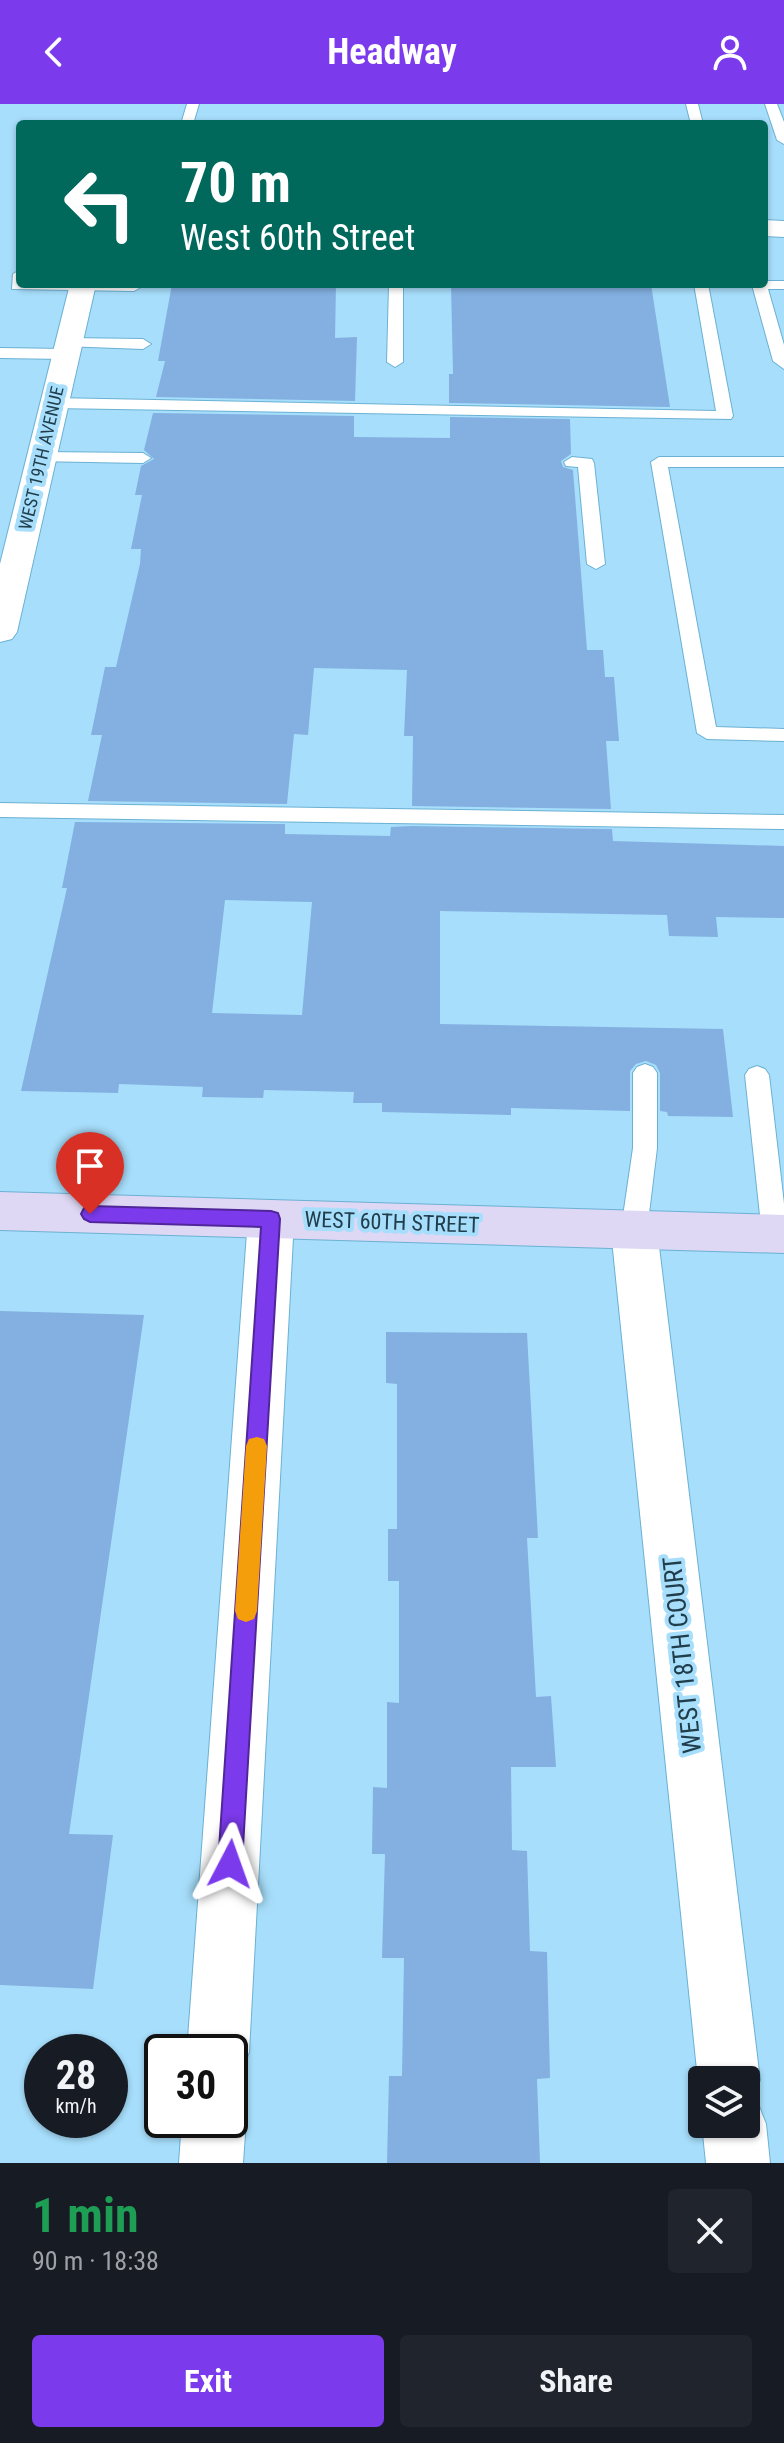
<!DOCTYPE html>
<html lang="en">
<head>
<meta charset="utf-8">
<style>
  :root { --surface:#171b24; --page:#20242c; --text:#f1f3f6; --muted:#9ea1a6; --accent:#7c3aed }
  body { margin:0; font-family:"Roboto Condensed",sans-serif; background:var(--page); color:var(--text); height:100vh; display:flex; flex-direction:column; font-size:30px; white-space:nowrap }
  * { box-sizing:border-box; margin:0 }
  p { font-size:26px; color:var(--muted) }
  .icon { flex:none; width:44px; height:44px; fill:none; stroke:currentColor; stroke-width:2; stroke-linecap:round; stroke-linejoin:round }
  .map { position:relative; height:2059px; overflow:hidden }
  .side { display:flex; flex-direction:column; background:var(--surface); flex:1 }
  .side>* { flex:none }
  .hud { position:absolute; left:16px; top:16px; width:752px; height:168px; border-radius:8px; box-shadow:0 2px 6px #0004; background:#00695c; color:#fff; overflow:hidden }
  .buttons { position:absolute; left:688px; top:1962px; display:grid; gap:16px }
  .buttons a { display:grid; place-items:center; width:72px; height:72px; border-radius:8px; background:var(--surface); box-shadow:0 2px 6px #0004; font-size:40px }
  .speed { position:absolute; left:24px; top:1930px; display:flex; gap:16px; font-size:40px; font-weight:700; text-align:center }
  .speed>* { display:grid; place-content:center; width:104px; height:104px; border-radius:50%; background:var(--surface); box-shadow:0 2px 6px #0004; line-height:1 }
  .speed small { font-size:20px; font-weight:400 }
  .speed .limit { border:4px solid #111; border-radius:12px; background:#fff; color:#111 }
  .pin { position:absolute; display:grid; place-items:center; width:68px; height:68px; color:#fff; margin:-82px -34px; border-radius:50% 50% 50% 0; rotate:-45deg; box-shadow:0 0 8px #0007 }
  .pin .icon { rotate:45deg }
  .me { position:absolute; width:88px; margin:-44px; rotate:4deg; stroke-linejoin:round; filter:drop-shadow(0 0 6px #0008) }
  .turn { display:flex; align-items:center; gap:28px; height:168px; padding:0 32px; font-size:36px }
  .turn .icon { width:104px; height:104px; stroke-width:2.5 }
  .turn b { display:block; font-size:56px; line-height:68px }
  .round { display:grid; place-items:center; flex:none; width:84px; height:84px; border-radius:8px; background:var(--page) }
  .summary { display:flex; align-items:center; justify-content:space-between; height:136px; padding:0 32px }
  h1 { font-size:48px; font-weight:700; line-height:60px; color:#1e9e55 }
  .cta { display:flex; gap:16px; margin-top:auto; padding:16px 32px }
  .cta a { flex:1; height:92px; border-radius:8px; background:var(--accent); color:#fff; font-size:32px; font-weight:700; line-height:92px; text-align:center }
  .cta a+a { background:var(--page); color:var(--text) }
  header { display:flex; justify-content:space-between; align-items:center; height:104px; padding:0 32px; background:var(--accent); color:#fff; font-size:36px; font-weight:700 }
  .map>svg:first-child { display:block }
</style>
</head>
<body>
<header><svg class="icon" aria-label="back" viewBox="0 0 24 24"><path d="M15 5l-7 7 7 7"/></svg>Headway<svg class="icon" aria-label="person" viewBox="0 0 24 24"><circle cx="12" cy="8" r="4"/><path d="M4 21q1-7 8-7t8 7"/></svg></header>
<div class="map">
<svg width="784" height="2059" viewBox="0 0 784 2059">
  <rect width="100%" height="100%" fill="#a7defb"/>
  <!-- building -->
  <path fill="#83b0e1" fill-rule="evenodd" d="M 172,180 L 336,180 L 335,234 L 357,233 L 355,297 L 156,293 L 165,257 L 158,257 Z
    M 451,180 L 651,180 L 670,303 L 449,299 L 449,270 L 453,270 Z
    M 153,309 L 354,312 L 354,333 L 450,334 L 450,313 L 570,315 L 571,350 L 561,357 L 563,363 L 573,366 L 587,546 L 603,546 L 605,573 L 614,573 L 619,637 L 606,637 L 611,705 L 412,702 L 413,632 L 404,632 L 407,566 L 314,564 L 308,631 L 294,630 L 287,700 L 88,697 L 102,631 L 91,631 L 105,563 L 116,563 L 140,460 L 141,445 L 131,445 L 142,391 L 135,391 L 141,362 L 154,355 L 144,346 Z
    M 75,718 L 285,720 L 285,730 L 390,732 L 391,723 L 412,722 L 612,725 L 613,737 L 784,742 L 784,814 L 716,813 L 718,833 L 669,832 L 667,811 L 440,807 L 440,920 L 723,925 L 733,1013 L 668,1012 L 667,1008 L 660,1007 L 660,969 L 656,961 L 646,957 L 636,960 L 630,967 L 630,1007 L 511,1004 L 511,1011 L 382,1008 L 382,999 L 353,999 L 354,988 L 264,986 L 263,994 L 202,993 L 203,983 L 119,980 L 118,989 L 21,987 L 67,784 L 62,784 ZM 225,796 L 312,798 L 302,911 L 212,909 Z
    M 0,1207 L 144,1211 L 69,1730 L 113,1731 L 93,1885 L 0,1881 Z
    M 386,1228 L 527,1229 L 538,1434 L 527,1434 L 536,1593 L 551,1592 L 556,1663 L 511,1663 L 512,1746 L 527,1747 L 530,1847 L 547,1848 L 550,1974 L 537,1975 L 540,2059 L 387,2059 L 389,1972 L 402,1972 L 404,1854 L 382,1854 L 385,1750 L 372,1750 L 373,1683 L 387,1684 L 387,1598 L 399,1599 L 399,1477 L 388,1477 L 388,1425 L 397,1425 L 397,1280 L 386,1279 Z"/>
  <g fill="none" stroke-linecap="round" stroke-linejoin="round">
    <!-- lane casing -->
    <g stroke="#6bb1d3" stroke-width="2">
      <path id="lane" d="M 187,0 L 199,0 L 193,20 L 181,20 Z
        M 686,0 L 698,0 L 703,20 L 691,20 Z
        M 765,0 L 777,0 L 784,18 L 784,40 L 777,36 Z
        M 20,166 L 20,180 L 139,180 L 141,183 L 134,187 L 12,185 L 13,170 Z
        M 764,177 L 784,177 L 784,185 L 768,185 L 784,241 L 784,265 L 773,257 L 752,181 L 764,180 Z
        M 389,180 L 403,180 L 403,258 L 395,263 L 387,258 Z
        M 694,180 L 708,180 L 733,312 L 731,315 L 53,304 L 45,299 L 53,294 L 716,307 Z
        M 68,234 L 143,235 L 151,240 L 143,245 L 63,242 L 63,236 Z
        M 0,244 L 65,245 L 73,250 L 65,255 L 0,254 Z
        M 40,348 L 143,349 L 151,354 L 143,359 L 34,357 L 32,353 Z
        M 572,353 L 592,355 L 594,359 L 605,460 L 596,465 L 587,460 L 578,363 L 566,362 L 564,358 Z
        M 659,353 L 784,353 L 784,363 L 668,363 L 716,623 L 784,625 L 784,637 L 707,635 L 697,629 L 651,358 Z
        M 0,699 L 784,711 L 784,725 L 0,713 Z
        M 645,960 L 653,963 L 657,969 L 657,1044 L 647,1126 L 643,1133 L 634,1136 L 625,1133 L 621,1126 L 633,1044 L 633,969 L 637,963 Z
        M 757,962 L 765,965 L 769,971 L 784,1100 L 784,1137 L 775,1140 L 766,1137 L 762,1130 L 745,971 L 749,965 Z"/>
    </g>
    <!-- street casing -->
    <g stroke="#6bb1d3" stroke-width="2">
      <path id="street" d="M 764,116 L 784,117 L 784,133 L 764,132 Z
        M 70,180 L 96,180 L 17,528 L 12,535 L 0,538 L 0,460 Z
        M 271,1096 L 287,1102 L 294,1115 L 249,1948 L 240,1970 L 230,1974 L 230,1948 L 187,1948 L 248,1115 L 255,1102 Z
        M 634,1107 L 650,1112 L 657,1126 L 760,1976 L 752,1996 L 757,1997 L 766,2020 L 770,2059 L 706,2059 L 702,2020 L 746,2020 L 746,1976 L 702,1976 L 702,1987 L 698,1976 L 611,1126 L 618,1112 Z
        M 230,1991 L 237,1993 L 246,2016 L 243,2059 L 179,2059 L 182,2016 L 230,2016 Z"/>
    </g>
    <!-- secondary casing -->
    <g stroke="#6bb1d3" stroke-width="2">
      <path id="secondary" d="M 0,1088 L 784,1111 L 784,1149 L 0,1126 Z"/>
    </g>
    <!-- lane -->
    <use href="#lane" fill="#fff" fill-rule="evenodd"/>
    <!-- street -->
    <use href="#street" fill="#fff" fill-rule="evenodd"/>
    <!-- secondary -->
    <use href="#secondary" fill="#ded8f5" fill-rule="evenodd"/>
  </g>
  <!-- route -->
  <path fill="#7c3aed" stroke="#51269a" stroke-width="2" d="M 90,1102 L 271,1107 L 278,1109 L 280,1115 L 242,1760 L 239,1768 L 230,1772 L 222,1768 L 218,1760 L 261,1123 L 90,1118 L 84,1115 L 81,1110 L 84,1104 Z"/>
  <!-- slow -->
  <path fill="#f59e0b" d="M 257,1333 L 264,1335 L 267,1342 L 257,1507 L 254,1515 L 246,1518 L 238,1515 L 235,1507 L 246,1342 L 249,1335 Z"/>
  <g text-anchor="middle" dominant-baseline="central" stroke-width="8" stroke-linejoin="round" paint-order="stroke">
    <!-- far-street labels -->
    <g font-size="18" fill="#203d4b" stroke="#a7defb">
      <text transform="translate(41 354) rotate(-77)">WEST 19TH AVENUE</text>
    </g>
    <!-- street labels -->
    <g font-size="22" fill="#203d4b" stroke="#a7defb">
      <text transform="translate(392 1118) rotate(2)">WEST 60TH STREET</text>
    </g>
    <!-- near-street labels -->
    <g font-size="26" fill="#203d4b" stroke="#a7defb">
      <text transform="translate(682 1551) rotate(-96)">WEST 18TH COURT</text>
    </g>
  </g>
</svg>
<div class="buttons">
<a><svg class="icon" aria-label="layers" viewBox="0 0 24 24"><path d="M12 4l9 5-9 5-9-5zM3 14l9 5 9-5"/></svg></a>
</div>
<div class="speed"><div>28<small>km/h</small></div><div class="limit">30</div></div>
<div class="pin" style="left:90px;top:1110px;background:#d93025"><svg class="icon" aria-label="arrive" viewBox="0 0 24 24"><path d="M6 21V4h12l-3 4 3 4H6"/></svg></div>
<svg class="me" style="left:230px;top:1760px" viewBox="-20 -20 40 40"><path d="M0-17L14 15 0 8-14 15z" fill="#7c3aed" stroke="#fff" stroke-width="4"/></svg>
<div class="hud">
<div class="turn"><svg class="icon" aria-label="left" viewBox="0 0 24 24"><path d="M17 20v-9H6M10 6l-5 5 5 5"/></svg><div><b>70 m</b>West 60th Street</div></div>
</div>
</div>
<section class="side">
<div class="summary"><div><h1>1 min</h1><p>90 m · 18:38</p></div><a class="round"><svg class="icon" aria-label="close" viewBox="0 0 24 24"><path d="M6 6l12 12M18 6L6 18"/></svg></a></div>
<div class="cta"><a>Exit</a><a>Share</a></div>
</section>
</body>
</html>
